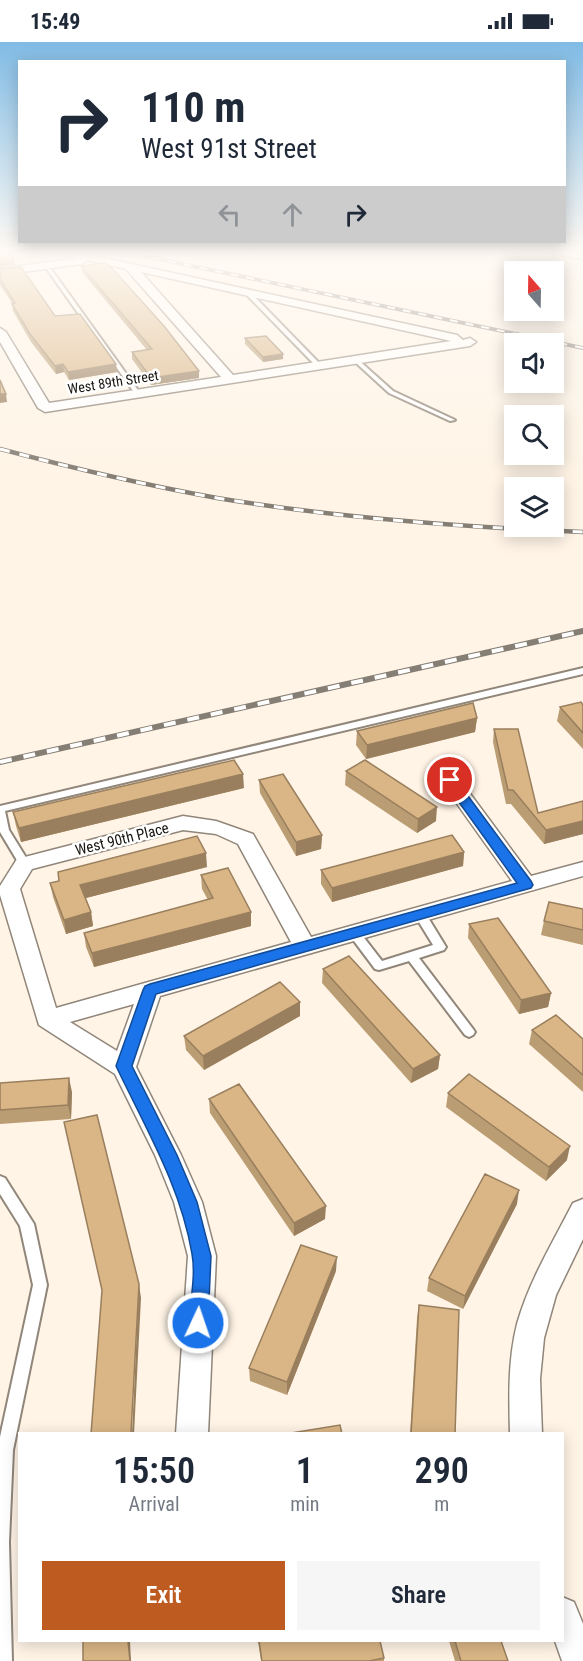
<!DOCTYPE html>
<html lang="en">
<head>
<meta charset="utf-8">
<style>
  :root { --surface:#fff; --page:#f6f6f7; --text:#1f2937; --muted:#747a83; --accent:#bd5b21 }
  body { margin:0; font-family:"Roboto Condensed",sans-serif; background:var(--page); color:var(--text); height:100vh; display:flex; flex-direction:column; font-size:22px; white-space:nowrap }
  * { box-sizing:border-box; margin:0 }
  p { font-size:20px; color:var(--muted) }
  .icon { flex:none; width:33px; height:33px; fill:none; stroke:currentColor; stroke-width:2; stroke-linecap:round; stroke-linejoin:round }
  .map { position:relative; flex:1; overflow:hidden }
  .panel { position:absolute; left:18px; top:1390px; width:546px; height:210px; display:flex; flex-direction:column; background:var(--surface); border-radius:0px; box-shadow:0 3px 15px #0003 }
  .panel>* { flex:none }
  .top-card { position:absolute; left:18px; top:18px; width:548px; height:183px; border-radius:0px; box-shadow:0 3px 15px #0003; background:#fff; color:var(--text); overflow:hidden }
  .needle { width:39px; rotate:340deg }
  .controls { position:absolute; left:504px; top:219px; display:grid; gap:12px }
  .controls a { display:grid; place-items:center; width:60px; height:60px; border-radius:0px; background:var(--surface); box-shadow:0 3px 15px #0003; font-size:30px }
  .pin { position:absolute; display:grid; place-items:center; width:51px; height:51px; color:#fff; margin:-26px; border:3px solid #fff; border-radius:50%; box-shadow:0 2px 6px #0007 }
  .me { position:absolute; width:66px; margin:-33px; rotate:3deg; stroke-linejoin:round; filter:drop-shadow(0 0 4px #0008) }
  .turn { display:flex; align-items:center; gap:21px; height:126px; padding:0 24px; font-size:27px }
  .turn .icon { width:78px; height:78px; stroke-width:2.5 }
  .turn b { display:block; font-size:42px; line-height:51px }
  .lanes { display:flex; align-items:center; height:57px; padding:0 24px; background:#0003; justify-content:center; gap:30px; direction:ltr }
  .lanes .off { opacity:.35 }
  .eta { display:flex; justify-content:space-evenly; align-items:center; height:102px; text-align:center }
  .eta b { font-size:36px; font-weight:600; line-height:42px }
  .action { display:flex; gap:12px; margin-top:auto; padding:12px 24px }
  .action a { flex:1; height:69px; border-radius:0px; background:var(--accent); color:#fff; font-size:24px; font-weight:600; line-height:69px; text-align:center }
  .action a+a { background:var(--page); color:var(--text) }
  .status { display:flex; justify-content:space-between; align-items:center; height:42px; padding:0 30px; background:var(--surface); direction:ltr }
  .status svg { height:16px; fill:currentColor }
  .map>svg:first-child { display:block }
</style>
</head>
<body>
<div class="status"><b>15:49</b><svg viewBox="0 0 49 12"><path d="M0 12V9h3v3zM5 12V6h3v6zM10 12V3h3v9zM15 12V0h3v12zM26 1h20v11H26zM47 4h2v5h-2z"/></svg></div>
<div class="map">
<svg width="583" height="1619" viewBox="0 0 583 1619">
  <rect width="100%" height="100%" fill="#fff4e6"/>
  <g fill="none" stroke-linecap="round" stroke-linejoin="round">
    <!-- lane casing -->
    <g stroke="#90867a" stroke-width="4">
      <path id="lane" d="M 547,209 L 558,209 L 583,213 L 583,217 Z
        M 44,223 L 48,223 L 140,351 L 140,353 L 136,353 Z
        M 245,249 L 249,249 L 321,323 L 321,325 L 317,325 L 245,251 Z
        M 356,316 L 393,349 L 455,378 L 450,379 L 389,351 L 354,319 L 353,318 Z
        M 583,626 L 583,632 L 5,769 L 9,788 L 30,822 L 29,825 L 21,825 L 0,790 L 0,764 Z
        M 420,868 L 424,869 L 446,905 L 444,908 L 419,916 L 473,987 L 475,990 L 473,993 L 469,995 L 465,993 L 409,919 L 379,928 L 375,927 L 348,891 L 350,888 L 358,888 L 382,919 L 433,903 L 414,872 L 416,869 Z
        M 0,1134 L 5,1136 L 34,1182 L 47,1243 L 13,1408 L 9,1500 L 12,1619 L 0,1619 L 0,1395 L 33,1243 L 20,1184 L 0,1152 Z"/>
    </g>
    <!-- street casing -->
    <g stroke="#90867a" stroke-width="3">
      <path id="street" d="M 54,209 L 72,209 L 457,293 L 463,298 L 470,296 L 476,300 L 470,304 L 45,370 L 38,366 L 0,300 L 0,286 L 6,290 L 49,361 L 221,335 L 126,227 L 87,218 L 82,222 L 0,233 L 0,227 L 78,216 L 55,211 ZM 141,230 L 451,299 L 233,333 Z
        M 450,732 L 457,734 L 531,834 L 583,820 L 583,834 L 160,954 L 136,1025 L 181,1113 L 202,1160 L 216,1214 L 208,1392 L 176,1392 L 188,1214 L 174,1160 L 155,1113 L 115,1032 L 39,983 L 0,853 L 0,844 L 17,817 L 183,774 L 216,779 L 253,792 L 311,895 L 512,839 L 440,738 L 443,734 ZM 183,788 L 216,792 L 238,802 L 291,900 L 56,966 L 20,847 L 32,827 ZM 134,962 L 117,1009 L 70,980 Z
        M 583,1157 L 583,1197 L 556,1253 L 544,1296 L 540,1337 L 542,1392 L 510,1392 C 509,1355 508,1318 517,1282 C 529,1239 553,1200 573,1161 Z
        M 562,1555 L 574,1560 L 583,1582 L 583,1619 L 562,1619 L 555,1599 L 562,1599 Z"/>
    </g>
    <!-- lane -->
    <use href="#lane" fill="#fff" fill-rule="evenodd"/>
    <!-- street -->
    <use href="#street" fill="#fff" fill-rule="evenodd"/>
    <!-- rail-far2 casing -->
    <g stroke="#857e75" stroke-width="4">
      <path id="rail-far2" d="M 121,209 L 583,306"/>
    </g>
    <!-- rail-far1 casing -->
    <g stroke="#857e75" stroke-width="4.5">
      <path id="rail-far1" d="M 0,407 C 72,426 144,443 217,456 C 338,476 460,485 583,490"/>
    </g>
    <!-- rail casing -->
    <g stroke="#857e75" stroke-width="6">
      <path id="rail" d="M 0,720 L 583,589"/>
    </g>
    <!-- rail-far2 -->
    <use href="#rail-far2" stroke="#fff" stroke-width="2" stroke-dasharray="8" stroke-linecap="butt"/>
    <!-- rail-far1 -->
    <use href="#rail-far1" stroke="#fff" stroke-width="3" stroke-dasharray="10" stroke-linecap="butt"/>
    <!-- rail -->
    <use href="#rail" stroke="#fff" stroke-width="4" stroke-dasharray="12" stroke-linecap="butt"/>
  </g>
  <!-- wall -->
  <path fill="#bb9d73" d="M 570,209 L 583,209 L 583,212 Z
    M 81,224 L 199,329 L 199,336 L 151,343 L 132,317 L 132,310 L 147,308 L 82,230 Z
    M 0,227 L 55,274 L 116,322 L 117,330 L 69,338 L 64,330 L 56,332 L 31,300 L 13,269 L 12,261 L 0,243 Z
    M 245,296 L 283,317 L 263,320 L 245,302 Z
    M 583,663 L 583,707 L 557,679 L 560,665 Z
    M 477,676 L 475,690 L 366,717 L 356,703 L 357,689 Z
    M 494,687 L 538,771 L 583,759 L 583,792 L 544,802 L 511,762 L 506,762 L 493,700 Z
    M 346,729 L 436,779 L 417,791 L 345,743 Z
    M 259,738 L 322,793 L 321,807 L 296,814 L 260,751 Z
    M 244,746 L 21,800 L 16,784 L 13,770 Z
    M 464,810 L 463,824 L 332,860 L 321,842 L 321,828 Z
    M 207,825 L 86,856 L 91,870 L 93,884 L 66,892 L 53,855 L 50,841 Z
    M 201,833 L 251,884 L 94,925 L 86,905 L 84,891 L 208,858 L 202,847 Z
    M 583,867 L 583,903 L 541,893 L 544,879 Z
    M 469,882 L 551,951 L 548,965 L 519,972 L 468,896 Z
    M 323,927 L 440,1013 L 438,1027 L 411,1041 L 322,941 Z
    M 300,960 L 300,974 L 204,1028 L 186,1008 L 184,994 Z
    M 532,988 L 583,997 L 583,1050 L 529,1002 Z
    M 0,1041 L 72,1050 L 71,1077 L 0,1082 Z
    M 448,1051 L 567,1118 L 546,1139 L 446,1065 Z
    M 209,1057 L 325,1177 L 294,1194 L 210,1071 Z
    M 517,1162 L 463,1267 L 427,1249 L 429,1236 Z
    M 336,1229 L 287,1353 L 250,1339 L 249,1326 Z
    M 419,1263 L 455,1392 L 410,1392 L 417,1276 Z
    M 258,1599 L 380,1599 L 384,1616 L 384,1619 L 261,1619 Z
    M 449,1599 L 501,1599 L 508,1619 L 455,1619 Z"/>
  <!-- shaded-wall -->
  <path fill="#997f5e" d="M 14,216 L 15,223 L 0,225 L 0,218 Z
    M 283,312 L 283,317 L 263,320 L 263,315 Z
    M 63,322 L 64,330 L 56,332 L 55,324 Z
    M 116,322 L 117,330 L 69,338 L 68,330 Z
    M 199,329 L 199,336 L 151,343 L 151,336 Z
    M 0,352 L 6,352 L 7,360 L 0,361 Z
    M 477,676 L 475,690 L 366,717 L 367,703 Z
    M 243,732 L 244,746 L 21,800 L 19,786 Z
    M 437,765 L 436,779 L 417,791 L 418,777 Z
    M 583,779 L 583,792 L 544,802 L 546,788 Z
    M 322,793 L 321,807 L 296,814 L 296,800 Z
    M 464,810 L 463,824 L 332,860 L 332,846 Z
    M 206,811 L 207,825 L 82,857 L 80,843 Z
    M 91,870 L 93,884 L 66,892 L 64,878 Z
    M 251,870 L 251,884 L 94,925 L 92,911 Z
    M 551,951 L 548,965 L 519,972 L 521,958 Z
    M 300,960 L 300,974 L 204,1028 L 203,1014 Z
    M 440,1013 L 438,1027 L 411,1041 L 413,1027 Z
    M 69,1036 L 72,1050 L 71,1077 L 68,1063 Z
    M 570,1104 L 567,1118 L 546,1139 L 549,1125 Z
    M 519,1148 L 517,1162 L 463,1267 L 465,1254 Z
    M 326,1164 L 325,1177 L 294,1194 L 294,1181 Z
    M 337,1215 L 336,1229 L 287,1353 L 287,1340 Z
    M 139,1242 L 141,1256 L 134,1392 L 132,1392 Z
    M 128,1599 L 130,1599 L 131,1619 L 130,1619 Z"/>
  <!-- building -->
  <path fill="#dab686" stroke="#997f5e" stroke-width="1.5" d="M 0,209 L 9,209 L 14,216 L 0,218 Z
    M 105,221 L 111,225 L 164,284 L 199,329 L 151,336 L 132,310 L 152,307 L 81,224 Z
    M 21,225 L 55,274 L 80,272 L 116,322 L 68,330 L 63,322 L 55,324 L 30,292 L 12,262 L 15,261 L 0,237 L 0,227 Z
    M 266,294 L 283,312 L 263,315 L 245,296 Z
    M 0,338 L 6,352 L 0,352 Z
    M 581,660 L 583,663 L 583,691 L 560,665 Z
    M 473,661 L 477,676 L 367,703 L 357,689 Z
    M 494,687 L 518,687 L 538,771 L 583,759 L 583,779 L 546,788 L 513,748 L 508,748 Z
    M 234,718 L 243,732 L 19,786 L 13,770 Z
    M 365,718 L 437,765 L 418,777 L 346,729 Z
    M 283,732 L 322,793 L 296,800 L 259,738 Z
    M 452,793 L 464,810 L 332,846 L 321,828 Z
    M 197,794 L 206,811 L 80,843 L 91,870 L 64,878 L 50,841 L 59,839 L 58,830 Z
    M 228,826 L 251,870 L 92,911 L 84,891 L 213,856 L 201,833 Z
    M 549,860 L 583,867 L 583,888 L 544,879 Z
    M 498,876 L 551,951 L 521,958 L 469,882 Z
    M 349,914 L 440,1013 L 413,1027 L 323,927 Z
    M 280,940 L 300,960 L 203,1014 L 184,994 Z
    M 556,973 L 583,997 L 583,1033 L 532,988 Z
    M 469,1032 L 570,1104 L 549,1125 L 448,1051 Z
    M 69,1036 L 68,1063 L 0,1068 L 0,1041 Z
    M 239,1042 L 326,1164 L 294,1181 L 209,1057 Z
    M 97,1073 L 139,1242 L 131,1391 L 91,1392 L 102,1248 L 64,1080 Z
    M 485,1132 L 519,1148 L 465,1254 L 429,1236 Z
    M 301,1203 L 337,1215 L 287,1340 L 249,1326 Z
    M 419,1263 L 459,1268 L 455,1392 L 411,1392 Z
    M 340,1383 L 342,1392 L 285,1392 Z
    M 83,1599 L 128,1599 L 130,1619 L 83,1619 Z
    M 259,1599 L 380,1599 L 384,1616 L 369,1619 L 262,1619 Z
    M 455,1599 L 501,1599 L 508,1619 L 461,1619 Z"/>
  <!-- sky -->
  <linearGradient id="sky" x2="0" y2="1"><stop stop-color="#80bbe5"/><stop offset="0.48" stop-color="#fffaf4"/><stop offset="1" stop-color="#fffaf4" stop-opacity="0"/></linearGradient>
  <rect width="583" height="436" fill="url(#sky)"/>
  <!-- route -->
  <path fill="#1a73e8" stroke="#114b97" stroke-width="1.5" d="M 450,734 L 454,735 L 531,839 L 533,843 L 531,846 L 156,952 L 132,1024 L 177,1113 L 197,1160 L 211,1214 L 208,1281 L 205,1287 L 198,1290 L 191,1287 L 189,1281 C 190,1260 196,1233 192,1212 C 181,1145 145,1085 116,1024 L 143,948 L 145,944 L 150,942 L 517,841 L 443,738 Z"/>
  <g text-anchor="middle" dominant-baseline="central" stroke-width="5" stroke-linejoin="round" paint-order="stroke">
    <!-- far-street labels -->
    <g font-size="14" fill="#16130e" stroke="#fff">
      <text transform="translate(113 340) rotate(-9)">West 89th Street</text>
    </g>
    <!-- street labels -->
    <g font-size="15" fill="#16130e" stroke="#fff">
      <text transform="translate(122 797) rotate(-14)">West 90th Place</text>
    </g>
  </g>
</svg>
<div class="controls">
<a><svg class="needle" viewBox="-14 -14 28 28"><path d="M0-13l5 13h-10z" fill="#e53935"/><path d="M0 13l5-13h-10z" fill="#747a83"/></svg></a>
<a><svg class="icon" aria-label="sound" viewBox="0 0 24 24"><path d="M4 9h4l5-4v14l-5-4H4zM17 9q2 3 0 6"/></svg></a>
<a><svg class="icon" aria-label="search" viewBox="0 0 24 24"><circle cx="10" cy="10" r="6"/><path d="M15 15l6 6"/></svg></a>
<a><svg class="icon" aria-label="layers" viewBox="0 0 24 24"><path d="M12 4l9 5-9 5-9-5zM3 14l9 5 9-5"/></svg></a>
</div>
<div class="pin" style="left:450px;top:738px;background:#d93025"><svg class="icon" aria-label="arrive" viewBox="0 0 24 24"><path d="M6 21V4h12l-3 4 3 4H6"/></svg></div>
<svg class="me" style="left:198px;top:1281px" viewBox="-20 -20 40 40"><circle r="17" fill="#1a73e8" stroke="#fff" stroke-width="3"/><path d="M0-11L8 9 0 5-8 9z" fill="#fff"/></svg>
<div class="top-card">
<div class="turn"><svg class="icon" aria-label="right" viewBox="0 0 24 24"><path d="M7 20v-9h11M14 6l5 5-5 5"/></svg><div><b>110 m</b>West 91st Street</div></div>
<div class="lanes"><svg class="icon off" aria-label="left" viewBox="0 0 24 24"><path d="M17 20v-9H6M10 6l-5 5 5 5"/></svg><svg class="icon off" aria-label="ahead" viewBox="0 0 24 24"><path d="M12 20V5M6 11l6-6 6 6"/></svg><svg class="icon" aria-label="right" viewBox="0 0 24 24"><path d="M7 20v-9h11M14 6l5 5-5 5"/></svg></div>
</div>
<section class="panel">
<div class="eta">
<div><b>15:50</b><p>Arrival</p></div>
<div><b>1</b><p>min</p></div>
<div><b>290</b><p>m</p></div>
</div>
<div class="action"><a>Exit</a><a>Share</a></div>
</section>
</div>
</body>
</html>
